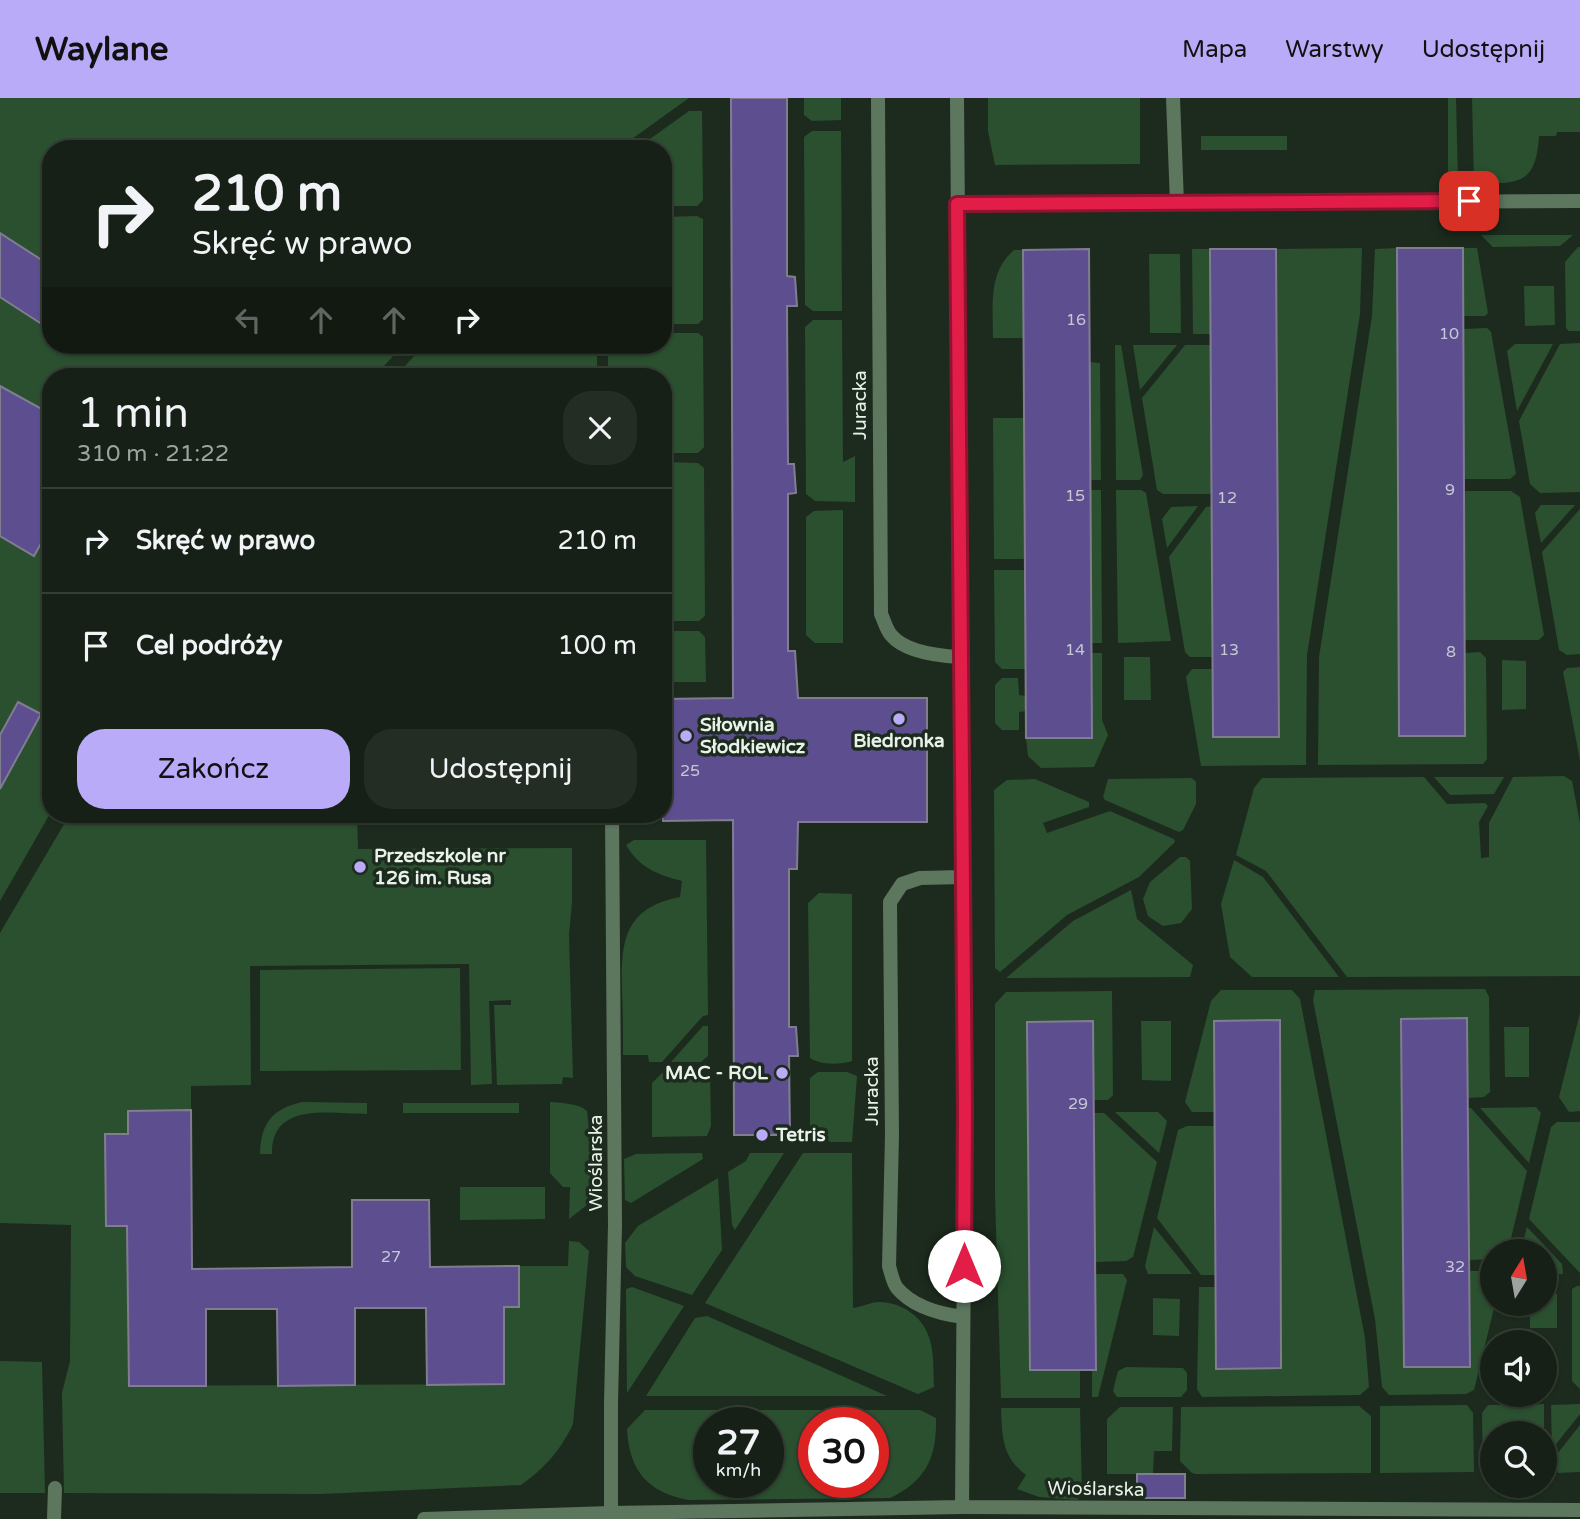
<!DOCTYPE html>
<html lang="pl">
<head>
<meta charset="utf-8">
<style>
  :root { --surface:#162016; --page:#232d23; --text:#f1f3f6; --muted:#9ea3a1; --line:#353e35; --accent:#b9abf7 }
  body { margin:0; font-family:"Varela Round",sans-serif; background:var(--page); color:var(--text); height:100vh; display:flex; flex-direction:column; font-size:26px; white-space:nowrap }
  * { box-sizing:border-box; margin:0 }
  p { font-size:23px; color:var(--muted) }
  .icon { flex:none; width:38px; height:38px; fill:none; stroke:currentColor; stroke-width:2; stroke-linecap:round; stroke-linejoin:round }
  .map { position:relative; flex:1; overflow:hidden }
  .sheet { position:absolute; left:42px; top:270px; width:630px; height:455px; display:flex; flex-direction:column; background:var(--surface); border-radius:28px; box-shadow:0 2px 5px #0004,0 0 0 2px var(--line) }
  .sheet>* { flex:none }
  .top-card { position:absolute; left:42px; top:42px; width:630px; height:214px; border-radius:28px; box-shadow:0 2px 5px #0004,0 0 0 2px var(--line); background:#162016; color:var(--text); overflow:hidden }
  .needle { width:46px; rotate:11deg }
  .controls { position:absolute; left:1480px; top:1141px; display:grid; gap:14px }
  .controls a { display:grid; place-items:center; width:77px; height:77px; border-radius:50%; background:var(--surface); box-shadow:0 2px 5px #0004,0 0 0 2px var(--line); font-size:35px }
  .speed { position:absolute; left:693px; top:1309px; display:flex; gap:14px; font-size:35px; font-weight:700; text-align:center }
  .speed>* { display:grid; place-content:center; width:91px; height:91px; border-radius:50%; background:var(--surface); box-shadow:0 2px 5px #0004,0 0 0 2px var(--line); line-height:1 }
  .speed small { font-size:18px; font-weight:400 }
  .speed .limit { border:10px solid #d22; background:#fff; color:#111 }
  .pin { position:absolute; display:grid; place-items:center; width:60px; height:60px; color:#fff; margin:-30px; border-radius:14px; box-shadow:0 4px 10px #0006 }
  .me { position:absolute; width:77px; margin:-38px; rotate:0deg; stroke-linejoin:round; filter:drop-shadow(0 0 5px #0008) }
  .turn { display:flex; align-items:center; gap:24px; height:147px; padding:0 35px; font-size:32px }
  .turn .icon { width:91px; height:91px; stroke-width:2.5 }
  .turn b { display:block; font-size:49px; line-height:60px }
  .lanes { display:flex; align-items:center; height:66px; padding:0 35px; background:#0003; justify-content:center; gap:35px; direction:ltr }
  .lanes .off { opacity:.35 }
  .round { display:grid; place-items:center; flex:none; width:74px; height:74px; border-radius:28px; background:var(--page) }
  .summary { display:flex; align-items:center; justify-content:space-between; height:119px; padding:0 35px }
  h1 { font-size:42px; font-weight:600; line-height:52px }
  .primary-button { display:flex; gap:14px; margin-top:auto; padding:14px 35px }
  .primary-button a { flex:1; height:80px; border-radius:28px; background:var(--accent); color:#111; font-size:28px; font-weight:600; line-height:80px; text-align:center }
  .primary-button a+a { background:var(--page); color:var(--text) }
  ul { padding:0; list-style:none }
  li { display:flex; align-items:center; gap:21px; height:105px; padding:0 35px; border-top:2px solid var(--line) }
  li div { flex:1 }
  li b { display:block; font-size:26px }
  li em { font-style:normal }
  header { display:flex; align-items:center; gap:42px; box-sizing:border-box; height:98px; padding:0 35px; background:var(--accent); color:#111 }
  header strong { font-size:33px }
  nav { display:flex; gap:38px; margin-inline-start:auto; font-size:24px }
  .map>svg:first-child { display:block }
</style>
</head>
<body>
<header>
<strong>Waylane</strong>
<nav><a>Mapa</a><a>Warstwy</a><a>Udostępnij</a></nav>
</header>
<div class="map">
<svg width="1580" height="1421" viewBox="0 0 1580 1421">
  <rect width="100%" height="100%" fill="#1d2b1e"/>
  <!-- green -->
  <path fill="#2a502f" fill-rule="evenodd" d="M 0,0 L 689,0 L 618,51 L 51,51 L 51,247 L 403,247 L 375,278 L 51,278 L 51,714 L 0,803 Z
    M 804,0 L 841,0 L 841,22 L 812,23 L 804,17 Z
    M 988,0 L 1140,0 L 1140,66 L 995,67 L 988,33 Z
    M 1448,0 L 1456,0 L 1458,87 L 1448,87 Z
    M 1472,0 L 1580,0 L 1580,34 L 1557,34 L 1556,38 L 1539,38 C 1536,88 1518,85 1474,86 Z
    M 689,13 L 702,13 L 703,102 L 697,108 L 663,108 L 663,51 L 636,51 Z
    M 812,33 L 841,33 L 842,213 L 813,213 L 805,207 L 804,39 Z
    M 1201,38 L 1287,38 L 1287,52 L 1201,52 Z
    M 697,118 L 703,121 L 703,221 L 698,226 L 663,226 L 663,119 Z
    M 1481,137 L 1573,137 L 1560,148 L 1493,149 Z
    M 1578,149 L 1580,149 L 1580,233 L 1569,233 L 1566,230 L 1565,164 Z
    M 1362,150 L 1360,216 L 1307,557 L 1306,667 L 1201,668 L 1186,579 L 1192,571 L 1213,571 L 1214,639 L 1279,638 L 1276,151 Z
    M 1397,150 L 1399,638 L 1465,638 L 1465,555 L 1480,554 L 1486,560 L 1487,661 L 1483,666 L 1318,667 L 1319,559 L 1372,218 L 1375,151 Z
    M 1463,150 L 1477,150 L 1488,215 L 1485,218 L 1463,218 Z
    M 1192,151 L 1210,151 L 1211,236 L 1193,236 Z
    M 1014,152 L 1023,152 L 1024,240 L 993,240 C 993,208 988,174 1014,152 Z
    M 1149,156 L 1180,156 L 1181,235 L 1150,235 Z
    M 1524,188 L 1554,188 L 1555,227 L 1525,228 Z
    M 813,222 L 842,222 L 843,364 L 855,358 L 855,404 L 815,403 L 806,396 L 805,229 Z
    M 1487,230 L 1491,234 L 1516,376 L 1510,381 L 1464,381 L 1463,231 Z
    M 663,235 L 698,235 L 703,239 L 704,349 L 698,355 L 663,355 L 663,278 L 608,278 L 608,247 L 663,247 Z
    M 1580,245 L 1580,394 L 1540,395 L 1530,386 L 1519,323 L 1560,246 Z
    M 1515,246 L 1553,246 L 1517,313 L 1507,253 Z
    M 424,247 L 597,247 L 597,278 L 396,278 Z
    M 1115,247 L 1121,247 L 1143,377 L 1140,382 L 1116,382 Z
    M 1133,247 L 1177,247 L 1140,292 Z
    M 1185,247 L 1211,247 L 1212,396 L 1163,396 L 1157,392 L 1142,300 Z
    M 1090,264 L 1100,265 L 1101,382 L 1090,382 Z
    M 993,320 L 1024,320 L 1025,461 L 994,461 Z
    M 663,364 L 698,365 L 704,370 L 705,518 L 699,523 L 663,523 Z
    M 1090,392 L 1101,392 L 1102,545 L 1091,545 Z
    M 1116,392 L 1141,392 L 1146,395 L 1171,543 L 1118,545 Z
    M 1464,393 L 1511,393 L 1520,399 L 1544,537 L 1539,542 L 1465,542 Z
    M 1541,407 L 1575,407 L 1541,445 L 1535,415 Z
    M 1198,408 L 1167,450 L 1162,421 L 1171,409 Z
    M 1212,408 L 1213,559 L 1190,559 L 1185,554 L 1169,459 L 1206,409 Z
    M 1580,411 L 1580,556 L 1567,557 L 1559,552 L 1542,454 Z
    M 843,412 L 843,545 L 815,545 L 806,537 L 806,419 L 814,413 Z
    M 994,472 L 1025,472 L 1026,571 L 1002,571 L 995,564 Z
    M 663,533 L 699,533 L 705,539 L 706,584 L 672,584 L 672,546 L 663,546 Z
    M 1091,555 L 1102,555 L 1102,622 L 1108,637 L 1094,669 L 1041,670 L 1028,658 L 1026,640 Z
    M 1124,559 L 1150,559 L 1151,602 L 1124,602 Z
    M 1502,562 L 1526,563 L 1526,611 L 1502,612 Z
    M 1580,569 L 1580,662 L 1563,574 L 1567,570 Z
    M 1002,580 L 1018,580 L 1019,597 L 1026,598 L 1026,613 L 1019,614 L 1019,632 L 1002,632 L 995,625 L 995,587 Z
    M 1564,678 L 1572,683 L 1580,725 L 1580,878 L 1347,879 L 1266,773 L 1236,757 L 1254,690 L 1262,680 L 1424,679 L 1447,706 L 1485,705 L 1488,708 L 1479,724 L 1481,760 L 1489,759 L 1489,725 L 1513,679 Z
    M 1434,679 L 1504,679 L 1494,696 L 1450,697 Z
    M 1192,680 L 1196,684 L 1196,706 L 1183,732 L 1179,734 L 1105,702 L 1103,699 L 1108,681 Z
    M 1035,681 L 1089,704 L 1089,709 L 1043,725 L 1047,735 L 1110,713 L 1174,741 L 1175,744 L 1139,779 L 1067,817 L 1000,874 L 995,870 L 994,692 L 1007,682 Z
    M 70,716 L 357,716 L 358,751 L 572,750 L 572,804 L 569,837 L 573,980 L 563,979 L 562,986 L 497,987 L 494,907 L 511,907 L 511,902 L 489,903 L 492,986 L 471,987 L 469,866 L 250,868 L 251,987 L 191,988 L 191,1012 L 128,1013 L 128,1036 L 106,1128 L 127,1128 L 129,1288 L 504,1286 L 504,1209 L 519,1208 L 519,1168 L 568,1168 L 569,1143 L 579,1144 L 589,1153 L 573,1326 C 560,1353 545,1370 521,1387 L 321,1396 L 64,1395 L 62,1295 L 70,1263 L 71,1127 L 0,1125 L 0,835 Z
    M 634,742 L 706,742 L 708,917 L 703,918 L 662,964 L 649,964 L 648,957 L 623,957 C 623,935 623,914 622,892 C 621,843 624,810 680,799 L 682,783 C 656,776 640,770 626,747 Z
    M 1180,759 L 1186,759 L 1190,763 L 1192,811 L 1181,825 L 1163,828 L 1148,818 L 1143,801 L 1150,784 Z
    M 1234,762 L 1263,779 L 1339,879 L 1252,879 L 1230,859 L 1221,806 Z
    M 1131,792 L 1137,821 L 1193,867 L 1190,879 L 1006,880 L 1073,823 Z
    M 819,795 L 852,796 L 852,963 C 839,967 821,967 810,960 L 808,805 Z
    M 460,870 L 461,972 L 260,973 L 260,872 Z
    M 1485,891 L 1489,899 L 1490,994 L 1484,999 L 1468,1000 L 1401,922 L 1404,1269 L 1470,1269 L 1469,1173 L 1493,1173 L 1493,1206 L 1495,1206 L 1474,1292 L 1466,1296 L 1389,1297 L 1382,1289 L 1375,1221 L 1313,902 L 1315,892 Z
    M 1221,892 L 1292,892 L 1300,901 L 1365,1240 L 1369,1289 L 1360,1297 L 1202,1299 L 1197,1291 L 1199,1189 L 1215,1189 L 1216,1271 L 1281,1270 L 1280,922 L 1214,923 L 1214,1014 L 1192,1014 L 1185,1004 L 1211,903 Z
    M 1112,893 L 1113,997 L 1108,1002 L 1093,1002 L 1093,923 L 1027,924 L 1030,1271 L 1080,1271 L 1080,1300 L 1001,1300 L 995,1098 L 995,906 L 1006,894 Z
    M 1580,915 L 1580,1013 L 1569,1014 L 1559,999 Z
    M 1141,923 L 1171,923 L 1171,983 L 1142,982 Z
    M 703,928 L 708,928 L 708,958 L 701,964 L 671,964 Z
    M 1504,929 L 1529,929 L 1529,979 L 1505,979 Z
    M 818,974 L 847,974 L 857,978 L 852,1044 L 831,1044 L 810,1033 L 810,980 Z
    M 662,975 L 701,975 L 710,978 L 711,1028 L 707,1038 L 652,1039 L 652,985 Z
    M 302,1004 L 367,1005 L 367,1016 C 331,1016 271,1003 272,1056 L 260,1056 C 261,1025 272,1011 302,1004 Z
    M 550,1004 C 562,1005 578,1005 587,1013 L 592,1061 L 592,1103 L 569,1121 L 570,1089 L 563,1089 L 550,1075 Z
    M 403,1005 L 519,1005 L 519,1015 L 403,1015 Z
    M 1536,1009 L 1541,1015 L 1529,1065 L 1480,1010 Z
    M 1468,1010 L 1471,1010 L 1527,1073 L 1508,1153 L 1493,1153 L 1493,1161 L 1469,1162 Z
    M 1115,1014 L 1158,1014 L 1167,1023 L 1159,1055 Z
    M 1094,1015 L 1104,1015 L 1157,1064 L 1133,1159 L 1126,1163 L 1095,1164 Z
    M 1557,1024 L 1580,1024 L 1580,1175 L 1529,1121 L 1551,1029 Z
    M 1187,1028 L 1214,1028 L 1215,1177 L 1201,1177 L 1157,1120 L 1178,1032 Z
    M 702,1055 L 703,1061 L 631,1105 L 625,1102 L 624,1061 L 636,1056 Z
    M 750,1055 L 784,1055 L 735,1132 L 732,1127 L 728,1074 L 746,1063 Z
    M 803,1055 L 852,1055 L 853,1210 C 861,1209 871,1204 879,1204 C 890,1204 902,1208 910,1214 C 936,1232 933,1261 934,1289 L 918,1296 L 705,1205 Z
    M 718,1080 L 722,1152 L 692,1197 L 635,1178 L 626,1169 L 625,1145 L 638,1128 Z
    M 460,1089 L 545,1089 L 545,1121 L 460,1122 Z
    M 1154,1129 L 1192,1176 L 1148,1176 L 1145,1168 Z
    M 1527,1129 L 1562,1166 L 1563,1176 L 1545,1176 L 1545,1153 L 1521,1153 Z
    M 1095,1176 L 1123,1176 L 1127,1182 L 1098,1299 L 1092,1299 L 1092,1272 L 1096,1271 Z
    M 1577,1188 L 1580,1188 L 1580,1291 L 1572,1283 L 1572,1191 Z
    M 632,1189 L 684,1208 L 627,1295 L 626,1191 Z
    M 1545,1195 L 1557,1196 L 1557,1230 L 1530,1230 L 1530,1206 L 1545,1206 Z
    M 1153,1200 L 1180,1201 L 1179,1238 L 1153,1237 Z
    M 707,1218 L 887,1298 L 646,1298 L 695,1220 Z
    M 0,1263 L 42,1264 L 45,1395 L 0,1395 Z
    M 1126,1269 L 1183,1270 L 1187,1275 L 1187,1292 L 1181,1299 L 1117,1299 L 1113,1293 L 1118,1273 Z
    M 1544,1306 L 1544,1335 L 1493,1335 L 1493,1374 L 1483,1375 L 1482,1315 L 1488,1307 Z
    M 1580,1306 L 1580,1316 L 1552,1351 L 1551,1307 Z
    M 1467,1307 L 1473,1315 L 1474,1374 L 1380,1375 L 1380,1308 Z
    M 1359,1308 L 1371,1318 L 1371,1375 L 1196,1376 L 1192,1375 L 1180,1363 L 1181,1309 Z
    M 1120,1309 L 1173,1309 L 1172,1353 L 1154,1353 L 1153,1376 L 1107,1376 L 1107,1321 Z
    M 1001,1310 L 1080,1310 L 1082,1396 L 1077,1402 L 1039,1399 L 1017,1391 L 1026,1377 C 1002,1359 1002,1338 1001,1310 Z
    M 645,1312 L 920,1312 L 936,1320 C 937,1359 926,1383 890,1400 L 688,1402 C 647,1394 629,1372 627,1331 ZM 709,1325 L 768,1325 L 768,1384 L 709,1384 ZM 814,1325 L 873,1325 L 873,1384 L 814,1384 Z
    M 1580,1327 L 1580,1374 L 1558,1375 L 1554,1360 Z"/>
  <!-- building -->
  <path fill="#5d4e90" stroke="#807d91" stroke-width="2" d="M 731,0 L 787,0 L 787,178 L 795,179 L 797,208 L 787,208 L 788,366 L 794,366 L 796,395 L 788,396 L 788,553 L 795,553 L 798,600 L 927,600 L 927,724 L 798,724 L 797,771 L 789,771 L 789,929 L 796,929 L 798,958 L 789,958 L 790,1037 L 734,1037 L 733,722 L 663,723 L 663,601 L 733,600 Z
    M 0,135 L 51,168 L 51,232 L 0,199 Z
    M 1397,150 L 1463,150 L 1465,638 L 1399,638 Z
    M 1089,151 L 1092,640 L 1026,640 L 1023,152 Z
    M 1210,151 L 1276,151 L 1279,639 L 1213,639 Z
    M 0,288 L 51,316 L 51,427 L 34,458 L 0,438 Z
    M 18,604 L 41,616 L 0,691 L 0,637 Z
    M 1467,920 L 1470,1269 L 1404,1269 L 1401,921 Z
    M 1280,922 L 1281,1270 L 1216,1271 L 1214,923 Z
    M 1093,923 L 1096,1272 L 1030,1272 L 1027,924 Z
    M 191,1012 L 192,1171 L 352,1169 L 352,1102 L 429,1102 L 430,1169 L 519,1168 L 519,1209 L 504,1209 L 504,1286 L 427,1287 L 426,1210 L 355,1210 L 355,1287 L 278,1288 L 277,1211 L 206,1211 L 206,1288 L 129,1288 L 127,1128 L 106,1128 L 105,1036 L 128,1036 L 128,1013 Z
    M 1137,1376 L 1185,1376 L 1185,1400 L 1137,1400 Z"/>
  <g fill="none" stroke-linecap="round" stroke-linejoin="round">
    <!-- minor -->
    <path stroke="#5d775f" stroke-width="14" d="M 878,0 L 881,516 C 884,522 886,531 891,537 C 905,554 940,558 960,559
      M 957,0 L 965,1013 L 962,1409
      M 1173,0 L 1177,105
      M 957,106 L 1580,103
      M 963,779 L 920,780 L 902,786 L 890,804 L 892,1037 L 889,1168 C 891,1175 893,1185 897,1190 C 913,1209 940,1216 963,1219
      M 611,1415 L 611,1306 L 615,1127 L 612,716
      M 54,1421 L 55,1390
      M 424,1421 L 611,1415 L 962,1409 L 1580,1412"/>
  </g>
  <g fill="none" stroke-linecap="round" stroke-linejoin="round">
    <!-- route casing -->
    <g stroke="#92132f" stroke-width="18">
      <path id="route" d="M 964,1168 L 965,1013 L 957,106 L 1469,103"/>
    </g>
    <!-- route -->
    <use href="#route" stroke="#e11d48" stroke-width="12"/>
  </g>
  <!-- markers -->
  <g fill="#b9abf7" stroke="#1d2b1e" stroke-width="2.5">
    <circle cx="899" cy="621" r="7"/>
    <circle cx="686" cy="638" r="7"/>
    <circle cx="360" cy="769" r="7"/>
    <circle cx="782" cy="975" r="7"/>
    <circle cx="762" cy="1037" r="7"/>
  </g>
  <g text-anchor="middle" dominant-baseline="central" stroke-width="7" stroke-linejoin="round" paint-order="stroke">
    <!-- number labels -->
    <g font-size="16" fill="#c6c9d3">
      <text x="1076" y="222">16</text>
      <text x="1449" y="236">10</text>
      <text x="1450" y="392">9</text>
      <text x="1075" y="398">15</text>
      <text x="1227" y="400">12</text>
      <text x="1075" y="552">14</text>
      <text x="1229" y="552">13</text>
      <text x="1451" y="554">8</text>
      <text x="690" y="673">25</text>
      <text x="1078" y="1006">29</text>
      <text x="391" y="1159">27</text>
      <text x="1455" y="1169">32</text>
    </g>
    <!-- street labels -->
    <g font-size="19" fill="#e9f2e9" stroke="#1d2b1e">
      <text transform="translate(860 307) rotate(-90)">Juracka</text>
      <text transform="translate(872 993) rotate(-90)">Juracka</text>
      <text transform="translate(596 1065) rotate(-90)">Wioślarska</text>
      <text transform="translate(1096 1391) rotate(1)">Wioślarska</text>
    </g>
    <!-- poi labels -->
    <g font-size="19" font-weight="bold" fill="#e9f2e9" stroke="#1d2b1e" text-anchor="start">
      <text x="700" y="627">Siłownia<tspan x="700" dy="22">Słodkiewicz</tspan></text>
      <text x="899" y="643" text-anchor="middle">Biedronka</text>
      <text x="374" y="758">Przedszkole nr<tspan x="374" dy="22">126 im. Rusa</tspan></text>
      <text x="768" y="975" text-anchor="end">MAC - ROL</text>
      <text x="776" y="1037">Tetris</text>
    </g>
  </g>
</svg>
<div class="controls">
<a><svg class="needle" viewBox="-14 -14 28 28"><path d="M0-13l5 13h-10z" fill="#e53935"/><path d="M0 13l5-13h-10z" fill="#9ea3a1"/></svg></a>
<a><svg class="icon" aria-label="sound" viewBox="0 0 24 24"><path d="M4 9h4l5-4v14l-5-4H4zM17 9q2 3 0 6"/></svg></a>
<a><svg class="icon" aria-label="search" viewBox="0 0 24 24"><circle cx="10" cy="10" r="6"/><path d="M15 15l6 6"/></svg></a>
</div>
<div class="speed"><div>27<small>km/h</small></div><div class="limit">30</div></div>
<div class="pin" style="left:1469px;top:103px;background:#d93025"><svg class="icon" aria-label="arrive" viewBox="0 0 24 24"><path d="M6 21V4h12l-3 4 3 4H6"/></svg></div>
<svg class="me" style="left:964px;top:1168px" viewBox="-20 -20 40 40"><circle r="19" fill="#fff"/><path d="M0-13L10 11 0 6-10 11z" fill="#e11d48"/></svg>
<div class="top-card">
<div class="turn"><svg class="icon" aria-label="right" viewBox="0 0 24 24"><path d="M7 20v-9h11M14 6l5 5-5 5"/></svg><div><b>210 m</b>Skręć w prawo</div></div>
<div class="lanes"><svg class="icon off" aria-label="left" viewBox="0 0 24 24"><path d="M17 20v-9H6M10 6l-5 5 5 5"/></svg><svg class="icon off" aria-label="ahead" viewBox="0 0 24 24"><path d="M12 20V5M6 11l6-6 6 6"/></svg><svg class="icon off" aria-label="ahead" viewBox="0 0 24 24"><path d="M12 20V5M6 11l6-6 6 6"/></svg><svg class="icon" aria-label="right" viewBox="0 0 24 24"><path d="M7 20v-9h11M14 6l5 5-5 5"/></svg></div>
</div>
<section class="sheet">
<div class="summary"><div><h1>1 min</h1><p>310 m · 21:22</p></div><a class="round"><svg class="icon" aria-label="close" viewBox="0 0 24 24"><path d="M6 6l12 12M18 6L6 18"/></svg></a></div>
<ul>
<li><svg class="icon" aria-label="right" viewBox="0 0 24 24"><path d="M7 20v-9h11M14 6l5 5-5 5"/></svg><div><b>Skręć w prawo</b></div><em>210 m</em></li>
<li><svg class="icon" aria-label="arrive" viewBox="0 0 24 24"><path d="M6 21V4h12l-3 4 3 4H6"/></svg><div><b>Cel podróży</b></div><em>100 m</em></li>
</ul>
<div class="primary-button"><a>Zakończ</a><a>Udostępnij</a></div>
</section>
</div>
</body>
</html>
